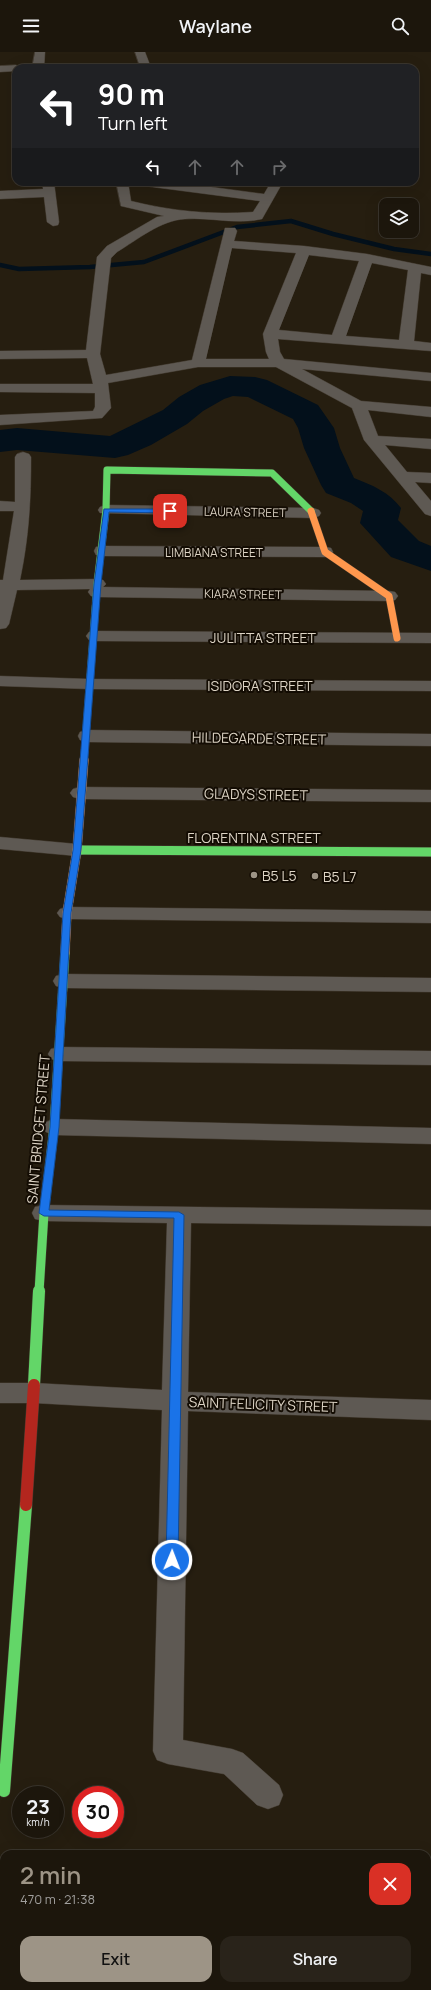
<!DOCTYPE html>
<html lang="en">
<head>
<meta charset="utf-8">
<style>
  :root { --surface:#1c160c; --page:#29231a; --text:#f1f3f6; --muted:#a09f9d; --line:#3a352d; --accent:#9d9486 }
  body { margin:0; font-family:Manrope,sans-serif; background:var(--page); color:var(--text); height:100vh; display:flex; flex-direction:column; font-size:15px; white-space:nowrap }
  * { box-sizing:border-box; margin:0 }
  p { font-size:13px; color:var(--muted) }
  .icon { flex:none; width:22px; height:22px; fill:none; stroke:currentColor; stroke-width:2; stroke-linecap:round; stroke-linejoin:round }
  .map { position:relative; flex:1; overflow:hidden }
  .side { position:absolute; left:0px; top:1798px; width:431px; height:140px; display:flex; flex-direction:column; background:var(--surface); border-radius:12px 12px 0 0; box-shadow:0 4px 16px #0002,0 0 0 1px var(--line) }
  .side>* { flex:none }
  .top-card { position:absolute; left:12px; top:12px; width:407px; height:122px; border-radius:12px; box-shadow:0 4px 16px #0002,0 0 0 1px var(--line); background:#202124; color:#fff; overflow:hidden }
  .tools { position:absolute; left:379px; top:146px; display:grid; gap:8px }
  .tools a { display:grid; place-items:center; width:40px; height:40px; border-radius:8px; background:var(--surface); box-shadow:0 4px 16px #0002,0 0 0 1px var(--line); font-size:20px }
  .speed { position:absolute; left:12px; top:1734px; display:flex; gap:8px; font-size:20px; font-weight:700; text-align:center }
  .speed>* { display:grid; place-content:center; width:52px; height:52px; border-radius:50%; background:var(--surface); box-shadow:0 4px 16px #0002,0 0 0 1px var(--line); line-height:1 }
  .speed small { font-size:10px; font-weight:400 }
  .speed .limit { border:6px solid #d22; background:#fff; color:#111 }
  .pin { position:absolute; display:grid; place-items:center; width:34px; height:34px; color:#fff; margin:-17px; border-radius:8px; box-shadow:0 2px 6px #0006 }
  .me { position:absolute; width:44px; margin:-22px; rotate:1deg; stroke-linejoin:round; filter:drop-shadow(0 0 3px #0008) }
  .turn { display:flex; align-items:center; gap:14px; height:84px; padding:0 20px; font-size:18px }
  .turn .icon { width:52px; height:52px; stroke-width:2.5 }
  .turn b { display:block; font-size:28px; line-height:34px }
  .lanes { display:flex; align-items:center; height:38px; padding:0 20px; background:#0003; justify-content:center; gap:20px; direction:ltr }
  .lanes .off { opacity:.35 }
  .round { display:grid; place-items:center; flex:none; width:42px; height:42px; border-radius:12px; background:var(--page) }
  .headline { display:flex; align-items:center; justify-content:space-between; height:68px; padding:0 20px }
  h1 { font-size:24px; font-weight:600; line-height:30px; color:var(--accent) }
  .action { display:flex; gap:8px; margin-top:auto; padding:8px 20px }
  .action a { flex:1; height:46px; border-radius:12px; background:var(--accent); color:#111; font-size:16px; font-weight:600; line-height:46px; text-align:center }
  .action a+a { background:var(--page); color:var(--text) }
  header { display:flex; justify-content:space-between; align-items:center; height:52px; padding:0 20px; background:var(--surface); font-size:18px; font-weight:600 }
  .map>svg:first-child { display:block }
</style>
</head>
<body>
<header><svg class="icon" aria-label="menu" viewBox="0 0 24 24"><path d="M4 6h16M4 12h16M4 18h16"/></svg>Waylane<svg class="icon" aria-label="search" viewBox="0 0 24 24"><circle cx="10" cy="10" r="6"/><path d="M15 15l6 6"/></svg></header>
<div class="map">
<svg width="431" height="1938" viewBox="0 0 431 1938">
  <rect width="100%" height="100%" fill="#261e10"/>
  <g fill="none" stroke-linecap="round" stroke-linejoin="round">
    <!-- stream -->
    <path stroke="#03101b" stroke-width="4.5" d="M 0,213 L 19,217 L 90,215 L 144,210 L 237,175 L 291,169 L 333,182 L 394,197 L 431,202"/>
    <!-- river -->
    <path fill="#03101b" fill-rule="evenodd" d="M 230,324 L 255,325 L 267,328 L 318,353 L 334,376 L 340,396 L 354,426 C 372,433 389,440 401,456 L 398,468 L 419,489 L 431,494 L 431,519 L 391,505 L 360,471 L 363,459 L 351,451 L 326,441 L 321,433 L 304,396 L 298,376 L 293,367 L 248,345 L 233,344 L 224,347 L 203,359 L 187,372 L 151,393 L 128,403 L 115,406 L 17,398 L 0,400 L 0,378 L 17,376 L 110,384 L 163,358 L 179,345 L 200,333 Z"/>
    <!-- street casing -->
    <g stroke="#423a2f" stroke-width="1">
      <path id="street" d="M 35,0 L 45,0 L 44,16 L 32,16 Z
        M 135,0 L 145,0 L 150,13 L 148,15 L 140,15 Z
        M 16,13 L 22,16 L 16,16 L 16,19 L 0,20 L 0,14 Z
        M 42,130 L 54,130 L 59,170 L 58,173 L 53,174 L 47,170 L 44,145 L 0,147 L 0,139 L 43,137 Z
        M 116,130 L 128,130 L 131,149 C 171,159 211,163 253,160 L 260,149 L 145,134 L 139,130 L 174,130 L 264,142 L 271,130 L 283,130 L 262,167 C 236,173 210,165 185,167 C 161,168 137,188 117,200 L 111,206 L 100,302 L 106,323 L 192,308 L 225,176 L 235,176 L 237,179 L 234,189 L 304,194 L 367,202 L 431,215 L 431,223 L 421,221 L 414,289 L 431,291 L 431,299 L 278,287 L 280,300 L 284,307 L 431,321 L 431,329 L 302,317 L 361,349 L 431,355 L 431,365 L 368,358 L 378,384 L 431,387 L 431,397 L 385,393 L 407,420 L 431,421 L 431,431 L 415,430 L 431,449 L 431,464 L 425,462 L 364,388 L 352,356 L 276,315 L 198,315 L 108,331 L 111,356 L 102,366 L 0,373 L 0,363 L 93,359 L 95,355 L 95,341 L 0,340 L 0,332 L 93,332 L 87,306 L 0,307 L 0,299 L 86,298 L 97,205 L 107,194 L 157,165 L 164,164 L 121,154 ZM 232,196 L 296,201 L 263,282 L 266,300 L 269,307 L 206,307 ZM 309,203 L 359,209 L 332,283 L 279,278 ZM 372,211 L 408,218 L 399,288 L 346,284 Z
        M 23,400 L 29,402 L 31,405 C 31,448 29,485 20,528 L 97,527 L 103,528 L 106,532 L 103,535 L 389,539 L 395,540 L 398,544 L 395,548 L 389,549 L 97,545 L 91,544 L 88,540 L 90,537 L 17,538 L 9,572 L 6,576 L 0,577 L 0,528 L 3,528 L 14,459 L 0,459 L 0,449 L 15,450 L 15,405 L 17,402 Z
        M 106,453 L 313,456 L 319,458 L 321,461 L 319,464 L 313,466 L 100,461 L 98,458 L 100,455 Z
        M 102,494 L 325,495 L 331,496 L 333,500 L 331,504 L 325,505 L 102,504 L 96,503 L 94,499 L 96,495 Z
        M 95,579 L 431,581 L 431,591 L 95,589 L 89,588 L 86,584 L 89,580 Z
        M 0,624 L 89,627 L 431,629 L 431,639 L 89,637 L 0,634 Z
        M 87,678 L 431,682 L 431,694 L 87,690 L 80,688 L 78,684 L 80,680 Z
        M 80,735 L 431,738 L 431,750 L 80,747 L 73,745 L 70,741 L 73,737 Z
        M 0,785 L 77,792 L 84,794 L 87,798 L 84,802 L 77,804 L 0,797 Z
        M 67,855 L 431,859 L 431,871 L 67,867 L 60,865 L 57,861 L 60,857 Z
        M 64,922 L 431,926 L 431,940 L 64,936 L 56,934 L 53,929 L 56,924 Z
        M 59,995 L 431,999 L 431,1013 L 59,1009 L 51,1007 L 48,1002 L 51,997 Z
        M 54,1067 L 431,1076 L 431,1092 L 54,1083 L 46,1080 L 42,1075 L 46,1070 Z
        M 44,1153 L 431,1158 L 431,1174 L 191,1171 L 188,1340 L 431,1348 L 431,1368 L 188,1359 L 183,1688 L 232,1697 L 243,1701 L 279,1733 L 283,1743 L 279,1753 L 268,1757 L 257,1753 L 224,1722 L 168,1712 L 157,1708 L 153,1699 L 162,1358 L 34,1351 L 0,1351 L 0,1331 L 34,1331 L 162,1338 L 167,1171 L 44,1169 L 35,1167 L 32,1161 L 35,1155 Z"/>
    </g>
    <!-- fast-far2 casing -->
    <g stroke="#423a2f" stroke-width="8">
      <path id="fast-far2" d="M 86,681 L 97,532 L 106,458 L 107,418 L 272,421 L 311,459"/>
    </g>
    <!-- fast-far1 casing -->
    <g stroke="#423a2f" stroke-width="10">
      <path id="fast-far1" d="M 77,798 L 431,800
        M 39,1240 L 44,1161 L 54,1075 L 65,901"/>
    </g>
    <!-- fast casing -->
    <g stroke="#423a2f" stroke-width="13">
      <path id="fast" d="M 34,1333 L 39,1239
        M 4,1739 L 26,1453"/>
    </g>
    <!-- slow-far1 casing -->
    <g stroke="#423a2f" stroke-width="8">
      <path id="slow-far1" d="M 311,459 L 325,500 L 389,544 L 397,586
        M 84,709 L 86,681"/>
    </g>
    <!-- slow casing -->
    <g stroke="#423a2f" stroke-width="10">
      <path id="slow" d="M 65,901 L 67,861 L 77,798 L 84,708"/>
    </g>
    <!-- jam casing -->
    <g stroke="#423a2f" stroke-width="13">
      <path id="jam" d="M 26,1453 L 34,1333"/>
    </g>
    <!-- street -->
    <use href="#street" fill="#5e5953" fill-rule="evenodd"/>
    <!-- fast-far2 -->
    <use href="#fast-far2" stroke="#63d668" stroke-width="7"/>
    <!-- fast-far1 -->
    <use href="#fast-far1" stroke="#63d668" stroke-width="9"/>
    <!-- fast -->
    <use href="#fast" stroke="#63d668" stroke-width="12"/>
    <!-- slow-far1 -->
    <use href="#slow-far1" stroke="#ff974d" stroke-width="7"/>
    <!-- slow -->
    <use href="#slow" stroke="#ff974d" stroke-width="9"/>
    <!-- jam -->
    <use href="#jam" stroke="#b3261e" stroke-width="12"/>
  </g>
  <!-- route -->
  <path fill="#1a73e8" stroke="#114b97" d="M 104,457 L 170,457 L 173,459 L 170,461 L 109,460 L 101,532 L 81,798 L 71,861 L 59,1075 L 49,1158 L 179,1160 L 184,1163 L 178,1508 L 176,1511 L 168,1511 L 166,1508 L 174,1166 L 44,1164 L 39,1161 L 50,1075 L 63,861 L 73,798 L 94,532 Z"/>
  <!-- markers -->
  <g fill="#9d9486" stroke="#130c03" stroke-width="1.5">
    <circle cx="254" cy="823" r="4"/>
    <circle cx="315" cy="824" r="4"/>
  </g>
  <g text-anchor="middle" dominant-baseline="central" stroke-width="4" stroke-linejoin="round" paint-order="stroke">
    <!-- far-street labels -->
    <g font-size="12" fill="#ddd4c5" stroke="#130c03">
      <text transform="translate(245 460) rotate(1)">LAURA STREET</text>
      <text x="214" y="500">LIMBIANA STREET</text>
      <text transform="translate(243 542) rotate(1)">KIARA STREET</text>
    </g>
    <!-- street labels -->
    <g font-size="14" fill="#ddd4c5" stroke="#130c03">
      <text x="263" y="585">JULITTA STREET</text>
      <text x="260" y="633">ISIDORA STREET</text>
      <text transform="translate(259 686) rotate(1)">HILDEGARDE STREET</text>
      <text transform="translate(256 742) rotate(1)">GLADYS STREET</text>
      <text x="254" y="785">FLORENTINA STREET</text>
      <text transform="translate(38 1077) rotate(-85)">SAINT BRIDGET STREET</text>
      <text transform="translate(263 1352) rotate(2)">SAINT FELICITY STREET</text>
    </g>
    <!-- poi labels -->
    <g font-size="14" fill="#ddd4c5" stroke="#130c03" text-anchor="start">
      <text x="262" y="823">B5 L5</text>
      <text x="323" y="824">B5 L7</text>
    </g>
  </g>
</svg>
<div class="tools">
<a><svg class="icon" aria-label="layers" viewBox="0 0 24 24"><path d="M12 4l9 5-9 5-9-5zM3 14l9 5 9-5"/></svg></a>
</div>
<div class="speed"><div>23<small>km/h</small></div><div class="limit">30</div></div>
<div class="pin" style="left:170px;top:459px;background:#d93025"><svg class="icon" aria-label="arrive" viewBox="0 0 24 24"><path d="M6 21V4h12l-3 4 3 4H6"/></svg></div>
<svg class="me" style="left:172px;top:1508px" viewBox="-20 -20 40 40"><circle r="17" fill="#1a73e8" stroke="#fff" stroke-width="3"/><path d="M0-11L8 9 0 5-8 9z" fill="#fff"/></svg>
<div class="top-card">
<div class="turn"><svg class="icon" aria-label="left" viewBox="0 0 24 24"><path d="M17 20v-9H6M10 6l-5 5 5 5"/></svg><div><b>90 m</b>Turn left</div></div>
<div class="lanes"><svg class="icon" aria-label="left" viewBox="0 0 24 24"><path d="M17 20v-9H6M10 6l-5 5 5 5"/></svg><svg class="icon off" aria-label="ahead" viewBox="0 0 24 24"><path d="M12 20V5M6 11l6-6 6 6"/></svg><svg class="icon off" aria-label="ahead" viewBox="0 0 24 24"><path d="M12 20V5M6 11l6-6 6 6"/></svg><svg class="icon off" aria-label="right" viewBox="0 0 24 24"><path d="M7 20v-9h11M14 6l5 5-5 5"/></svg></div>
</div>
<section class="side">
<div class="headline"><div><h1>2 min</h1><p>470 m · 21:38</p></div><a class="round" style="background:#d93025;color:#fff"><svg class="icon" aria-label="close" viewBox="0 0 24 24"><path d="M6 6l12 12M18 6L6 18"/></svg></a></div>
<div class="action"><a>Exit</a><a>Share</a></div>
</section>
</div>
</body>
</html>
